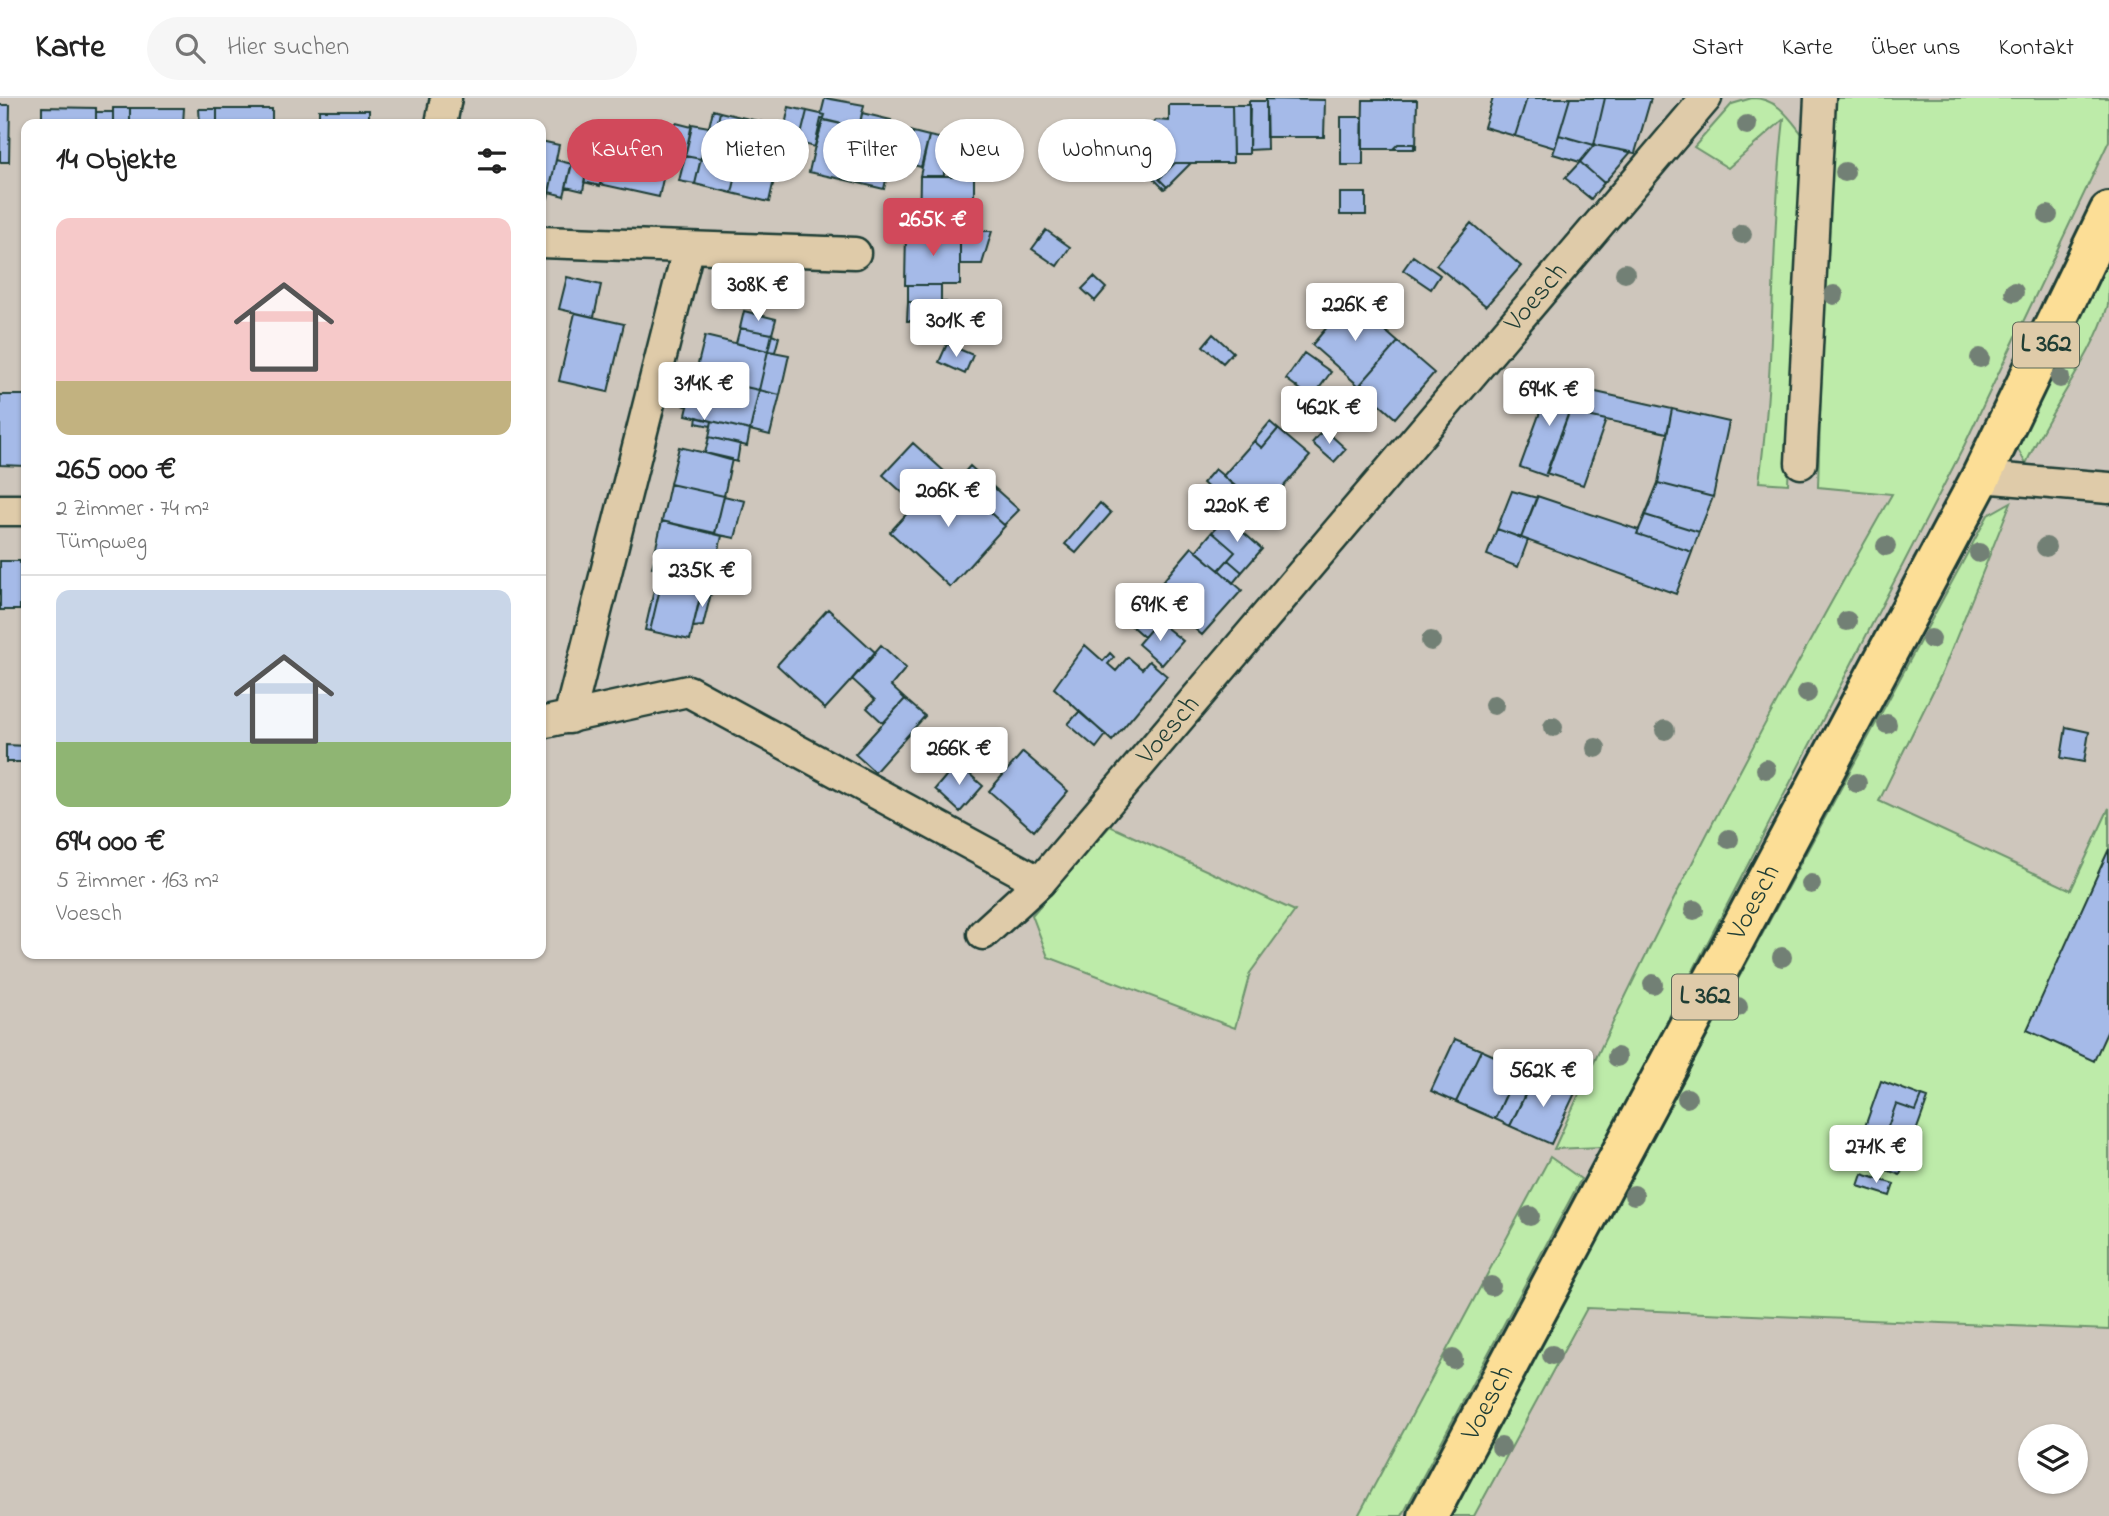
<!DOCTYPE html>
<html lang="de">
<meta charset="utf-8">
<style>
:root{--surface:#fff;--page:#f6f6f6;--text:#222;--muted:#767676;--line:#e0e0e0;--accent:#d1495b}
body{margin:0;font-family:"Indie Flower",sans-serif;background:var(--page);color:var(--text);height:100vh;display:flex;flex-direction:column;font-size:26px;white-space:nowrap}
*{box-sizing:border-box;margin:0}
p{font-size:23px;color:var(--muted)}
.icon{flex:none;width:38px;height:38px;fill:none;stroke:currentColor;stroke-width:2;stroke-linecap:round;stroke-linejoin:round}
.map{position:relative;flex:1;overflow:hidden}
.side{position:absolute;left:21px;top:21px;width:525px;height:840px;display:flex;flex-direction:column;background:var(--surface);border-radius:14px;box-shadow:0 2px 5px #0004}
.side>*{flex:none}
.guide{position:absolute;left:567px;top:21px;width:665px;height:63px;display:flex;gap:14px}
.tools{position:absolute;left:2018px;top:1326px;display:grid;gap:14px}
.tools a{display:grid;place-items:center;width:70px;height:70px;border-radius:50%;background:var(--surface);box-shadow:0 2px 5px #0004;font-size:35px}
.price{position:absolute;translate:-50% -60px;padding:0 16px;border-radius:7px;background:#fff;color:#222;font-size:23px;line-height:46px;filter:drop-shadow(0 2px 4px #0008)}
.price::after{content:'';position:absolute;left:50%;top:42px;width:21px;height:16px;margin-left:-10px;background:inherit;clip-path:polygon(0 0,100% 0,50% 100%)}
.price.selected{background:var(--accent);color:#fff}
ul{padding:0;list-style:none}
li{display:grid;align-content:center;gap:14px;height:371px;padding:0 35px}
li+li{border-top:2px solid var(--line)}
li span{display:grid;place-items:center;height:217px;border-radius:14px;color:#555}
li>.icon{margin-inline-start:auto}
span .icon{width:126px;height:126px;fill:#fffc;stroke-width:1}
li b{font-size:30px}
h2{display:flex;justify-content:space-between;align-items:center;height:84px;padding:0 35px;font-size:30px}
.pill{padding:0 24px;border-radius:32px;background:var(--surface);box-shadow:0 2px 5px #0004;font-size:24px;line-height:63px}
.pill.selected{background:var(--accent);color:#fff}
header{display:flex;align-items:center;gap:42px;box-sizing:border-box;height:98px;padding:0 35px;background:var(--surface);border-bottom:2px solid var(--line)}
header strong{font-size:33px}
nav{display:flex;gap:38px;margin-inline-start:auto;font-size:24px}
.search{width:490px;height:63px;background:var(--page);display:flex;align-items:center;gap:18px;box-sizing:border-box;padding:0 24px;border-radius:38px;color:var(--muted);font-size:26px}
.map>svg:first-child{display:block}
</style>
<header>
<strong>Karte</strong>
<div class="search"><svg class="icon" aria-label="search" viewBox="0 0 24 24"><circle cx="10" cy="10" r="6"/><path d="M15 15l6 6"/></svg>Hier suchen</div>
<nav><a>Start</a><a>Karte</a><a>Über uns</a><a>Kontakt</a></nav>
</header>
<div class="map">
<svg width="2109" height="1418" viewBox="0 0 2109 1418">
<rect width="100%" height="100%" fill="#cec6bc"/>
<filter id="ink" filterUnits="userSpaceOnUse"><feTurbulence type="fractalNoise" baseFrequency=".0143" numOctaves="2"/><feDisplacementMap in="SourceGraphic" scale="14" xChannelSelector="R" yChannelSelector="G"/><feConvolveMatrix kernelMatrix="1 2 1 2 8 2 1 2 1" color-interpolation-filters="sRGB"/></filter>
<g filter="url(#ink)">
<!-- green -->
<path fill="#bdeba9" stroke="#6e946e" stroke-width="2" d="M1752,0C1776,0 1788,18 1802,36L1788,386L1759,384C1776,264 1770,142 1784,21L1728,70L1694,49L1732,6Z
M1830,0H2109V43L1962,352L1602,1049L1554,1051C1655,827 1771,609 1892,396L1818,389Z
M2109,147C2109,165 2109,190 2108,207C2092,261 2048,313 2026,366L2014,344Z
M2011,404L1942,575L1879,703L2071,792L2109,710V1232L1587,1210L1474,1418H1449L1988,417Z
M1110,728L1295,813L1250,875L1235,930L1048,859L1032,817Z
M1550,1059L1581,1081L1402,1418H1358Z"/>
<!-- building -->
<path fill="#a5bae8" stroke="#1f3d34" stroke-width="2" d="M825,0L864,7L859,30L823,22L825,17L821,16Z
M1493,0H1527L1515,38L1484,29Z
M1527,0H1570L1555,50L1515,38Z
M1570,0H1605L1594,47L1559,37Z
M1605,0H1651L1635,55L1594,47Z
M1266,1L1325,2L1324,39H1266Z
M1363,2H1417L1416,52L1414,46H1398L1393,51H1362Z
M1249,3H1266L1267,51L1249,52Z
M0,7H10L9,64H0Z
M1169,7H1232L1233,65H1175L1159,81L1167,89L1164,91L1152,79H1138L1131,71L1130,61L1127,58L1150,36L1146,32L1156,22L1169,23Z
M1232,7H1250L1249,56H1233Z
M42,9L96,10V26H42Z
M789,9L807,13L799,45L782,41Z
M113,10H130V26H113Z
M130,10H184L183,26H130Z
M199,11H217V26H200Z
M217,11H272V26H217Z
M319,12H369V26H319Z
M713,12L720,14L716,32L709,29Z
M807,13L825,17L815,49L799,45Z
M96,14H113V26H96Z
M720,14L749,21L744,42L708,34L709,29L716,32Z
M862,15L891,22L888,36L859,30Z
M1341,19H1363V67H1341Z
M749,21L785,29L779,51L744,42Z
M821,21L859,30L846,82L809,74Z
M676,25L692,29L686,54L669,51Z
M692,26L709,29L701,61L685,58Z
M895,29L913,34L906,65L890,62Z
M859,30L896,38L884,91L846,82Z
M707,34L744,42L732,95L695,86Z
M913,34L929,38L921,69L906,65Z
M612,36L670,49L659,99L600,86Z
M1559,37L1594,47L1580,64L1553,56Z
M929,38L944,41V78H920Z
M744,42L781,51L769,104L732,95Z
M541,43L559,47L548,100L541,98Z
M1398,46H1414V51H1393Z
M1594,47L1631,54L1604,85L1580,64Z
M591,50L608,54L600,88L584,84Z
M574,56L589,59L583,93L566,89Z
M685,58L701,61L695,86L679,83Z
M556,62L572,66L564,98L549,94Z
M1580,64L1604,85L1591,101L1565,80Z
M1175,65H1191L1167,89L1159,81Z
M920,78H974V133H919Z
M1340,95H1366V117H1340Z
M1471,125L1521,168L1486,208L1436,167Z
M1046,132L1070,149L1057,168L1032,151Z
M906,133H960V187H905Z
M960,133H992L982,166H960Z
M1413,158L1440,177L1431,191L1403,172Z
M567,179L601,187L594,219L559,211Z
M1094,179L1106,190L1095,203L1082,191Z
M908,187H941V204H908Z
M1350,202L1398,244L1359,288L1312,247Z
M908,204H946V223H907Z
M744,213L776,221L772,236L740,230Z
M575,215L624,226L608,294L559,283Z
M740,230L772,236L768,253L736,245Z
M772,236L779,239L775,254L768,253Z
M1213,236L1233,254L1223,265L1203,248Z
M705,238L768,253L759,292L695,278Z
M1398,244L1434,275L1395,320L1359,288Z
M947,246L973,257L965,276L939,264Z
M768,253L789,257L780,297L759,292Z
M1304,255L1331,274L1312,300L1286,281Z
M695,278L759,292L750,332L686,317Z
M1551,284L1578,290L1546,378L1520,369Z
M687,290L692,292L688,309L683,307Z
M1578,290L1672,311L1667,335L1569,314Z
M759,292L780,297L770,337L750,332Z
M0,297H26V368L0,367Z
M1672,311L1729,324L1713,399L1658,385Z
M1569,314L1606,322L1583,387L1546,375Z
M697,319L712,323L711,328L696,325Z
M712,323L750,332L747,348L709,339Z
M1270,324L1278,331L1262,350L1254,343Z
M1278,331L1310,358L1262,413L1223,378L1254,343L1262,350Z
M1324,331L1346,351L1334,364L1312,345Z
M709,339L740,346L737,364L705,355Z
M913,345L945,374L915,406L883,377Z
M679,349L732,361L724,398L670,386Z
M970,368L1019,412L1004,427L956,384Z
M1215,371L1239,391L1226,406L1203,385Z
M945,374L1005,428L950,489L890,434Z
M1658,385L1713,399L1699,434L1645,417Z
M670,386L724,398L715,435L662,423Z
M1512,393L1537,400L1521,440L1497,431Z
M724,398L745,403L735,440L715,436Z
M1537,398L1639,432L1637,436L1692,454L1676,496L1521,440Z
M1100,405L1111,415L1076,455L1065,446Z
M1645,417L1699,434L1692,454L1637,436Z
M1226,419L1262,451L1242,474L1228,462L1235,454L1212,434Z
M662,423L722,438L715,468L707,470L704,481L667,461L654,458Z
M1497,431L1528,442L1518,469L1487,457Z
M1212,434L1235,454L1219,472L1196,453Z
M1192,449L1242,492L1202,537L1153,495Z
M655,459L667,461L650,533L645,532L659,470L652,469Z
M667,461L704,481L690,542L650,533Z
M1228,462L1242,474L1233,485L1219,472Z
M0,463H20V512H0Z
M20,463H26V512H20Z
M702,493L711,495L703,528L693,529Z
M1140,510L1158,523L1144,539L1127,524Z
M828,511L876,555L825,611L777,567Z
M1158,523L1183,543L1162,567L1138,546Z
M881,547L906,570L891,588L905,601L883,625L867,610L875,602L852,581Z
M1085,547L1103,563L1110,555L1114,559L1108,566L1116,573L1128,559L1142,571L1149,563L1167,578L1112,643L1054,590Z
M905,601L925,618L875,674L855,656Z
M1079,614L1106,637L1096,650L1068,626Z
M2066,629L2089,634L2084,664L2061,660Z
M6,647L26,648V664H6Z
M1023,654L1068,693L1034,733L989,693Z
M957,665L983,688L960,714L935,691Z
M2109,751V930L2094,963L2027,932Z
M1455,941L1481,952L1456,1004L1431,993Z
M1481,952L1519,969L1495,1021L1456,1004Z
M1519,969L1536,975L1528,990L1512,983Z
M1536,975L1576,993L1551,1046L1510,1028Z
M1512,983L1528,990L1510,1028L1495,1021Z
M1881,983L1922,998L1916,1013L1896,1006L1880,1052L1906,1061L1900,1077L1854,1060Z
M1922,998L1928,1000L1906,1061L1880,1052L1896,1006L1916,1013Z
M1862,1076L1894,1086L1890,1098L1858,1088Z"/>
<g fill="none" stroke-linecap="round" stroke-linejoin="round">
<!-- minor casing -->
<g stroke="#1f3d34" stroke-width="35">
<g id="minor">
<path d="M441,26L446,0"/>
<path d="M541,144L855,155"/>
<path d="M1801,365L1820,0"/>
<path d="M1981,379L2109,390"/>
<path d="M0,412H26"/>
<path d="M569,620L688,152"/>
<path d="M541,625L688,593L1040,784"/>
<path id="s1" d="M983,836L1040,784L1706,0"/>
</g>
</g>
<!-- primary casing -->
<g stroke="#1f3d34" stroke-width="44">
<g id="primary">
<path id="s2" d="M1428,1418L1981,379L2109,114"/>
</g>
</g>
<!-- minor -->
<use href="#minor" stroke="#dfcba9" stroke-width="30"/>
<!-- primary -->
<use href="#primary" stroke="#fcde96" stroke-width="38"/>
</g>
<!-- trees -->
<g fill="#728074">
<circle cx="1747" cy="27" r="10"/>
<circle cx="1845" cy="74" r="10"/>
<circle cx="2048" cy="117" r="10"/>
<circle cx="1742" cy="136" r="10"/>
<circle cx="1625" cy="175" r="10"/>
<circle cx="2014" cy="194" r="10"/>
<circle cx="1834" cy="197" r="10"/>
<circle cx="1980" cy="260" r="10"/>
<circle cx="2060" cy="280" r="10"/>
<circle cx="1886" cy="448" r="10"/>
<circle cx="2046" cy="449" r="10"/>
<circle cx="1979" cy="455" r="10"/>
<circle cx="1847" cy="523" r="10"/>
<circle cx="1931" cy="541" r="10"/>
<circle cx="1431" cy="543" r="10"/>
<circle cx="1807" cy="595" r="10"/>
<circle cx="1494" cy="607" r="10"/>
<circle cx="1887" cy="626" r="10"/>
<circle cx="1553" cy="629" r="10"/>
<circle cx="1665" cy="632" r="10"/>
<circle cx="1596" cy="650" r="10"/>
<circle cx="1766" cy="671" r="10"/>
<circle cx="1857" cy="685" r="10"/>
<circle cx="1729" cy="741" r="10"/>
<circle cx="1811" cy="786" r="10"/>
<circle cx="1694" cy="812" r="10"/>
<circle cx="1782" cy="859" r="10"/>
<circle cx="1653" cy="886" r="10"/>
<circle cx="1738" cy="909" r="10"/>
<circle cx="1617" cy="959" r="10"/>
<circle cx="1687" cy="1000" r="10"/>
<circle cx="1634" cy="1097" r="10"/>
<circle cx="1530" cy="1118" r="10"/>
<circle cx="1491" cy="1188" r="10"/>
<circle cx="1552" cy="1257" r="10"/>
<circle cx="1453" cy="1261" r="10"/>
<circle cx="1501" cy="1349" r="10"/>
</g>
</g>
<g text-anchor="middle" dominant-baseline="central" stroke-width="5" stroke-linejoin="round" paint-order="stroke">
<!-- shield labels -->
<g fill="#dfcba9" stroke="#596857" stroke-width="2">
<rect x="2013" y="224.5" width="66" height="45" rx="5"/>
<rect x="1672" y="876.5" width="66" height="45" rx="5"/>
</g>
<g font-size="26" font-weight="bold" fill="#1f3d34">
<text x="2046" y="247">L 362</text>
<text x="1705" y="899">L 362</text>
</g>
<!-- street labels -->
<g font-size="28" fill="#1f3d34" stroke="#dfcba9">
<text stroke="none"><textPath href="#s1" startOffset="844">Voesch</textPath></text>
<text stroke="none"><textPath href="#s1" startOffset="276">Voesch</textPath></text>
<text stroke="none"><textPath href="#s2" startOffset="695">Voesch</textPath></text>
<text stroke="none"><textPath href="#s2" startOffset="128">Voesch</textPath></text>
</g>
</g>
</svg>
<div class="tools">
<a><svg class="icon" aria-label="layers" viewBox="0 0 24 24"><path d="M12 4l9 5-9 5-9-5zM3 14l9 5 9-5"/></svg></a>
</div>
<b class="price selected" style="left:933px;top:160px">265K €</b>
<b class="price" style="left:758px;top:225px">308K €</b>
<b class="price" style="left:1355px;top:245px">226K €</b>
<b class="price" style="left:956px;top:261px">301K €</b>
<b class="price" style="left:704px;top:324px">314K €</b>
<b class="price" style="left:1549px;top:330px">694K €</b>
<b class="price" style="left:1329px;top:348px">462K €</b>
<b class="price" style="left:948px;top:431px">206K €</b>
<b class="price" style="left:1237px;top:446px">220K €</b>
<b class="price" style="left:702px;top:511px">235K €</b>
<b class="price" style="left:1160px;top:545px">691K €</b>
<b class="price" style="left:959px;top:689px">266K €</b>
<b class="price" style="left:1543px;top:1011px">562K €</b>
<b class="price" style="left:1876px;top:1087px">271K €</b>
<div class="guide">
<a class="pill selected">Kaufen</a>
<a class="pill">Mieten</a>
<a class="pill">Filter</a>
<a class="pill">Neu</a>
<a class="pill">Wohnung</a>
</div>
<section class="side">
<h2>14 Objekte<svg class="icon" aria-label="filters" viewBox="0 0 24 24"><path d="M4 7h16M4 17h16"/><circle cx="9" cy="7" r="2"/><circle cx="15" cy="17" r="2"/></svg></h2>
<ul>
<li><span style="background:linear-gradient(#f6c9c9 75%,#c2b280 0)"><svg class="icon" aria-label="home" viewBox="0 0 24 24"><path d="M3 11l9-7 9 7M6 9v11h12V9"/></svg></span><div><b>265 000 €</b><p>2 Zimmer · 74 m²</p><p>Tümpweg</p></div></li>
<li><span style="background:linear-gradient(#c9d6e8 70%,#8fb573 0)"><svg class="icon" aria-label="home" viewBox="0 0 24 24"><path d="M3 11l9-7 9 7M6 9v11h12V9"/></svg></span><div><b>694 000 €</b><p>5 Zimmer · 163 m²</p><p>Voesch</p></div></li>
</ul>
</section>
</div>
